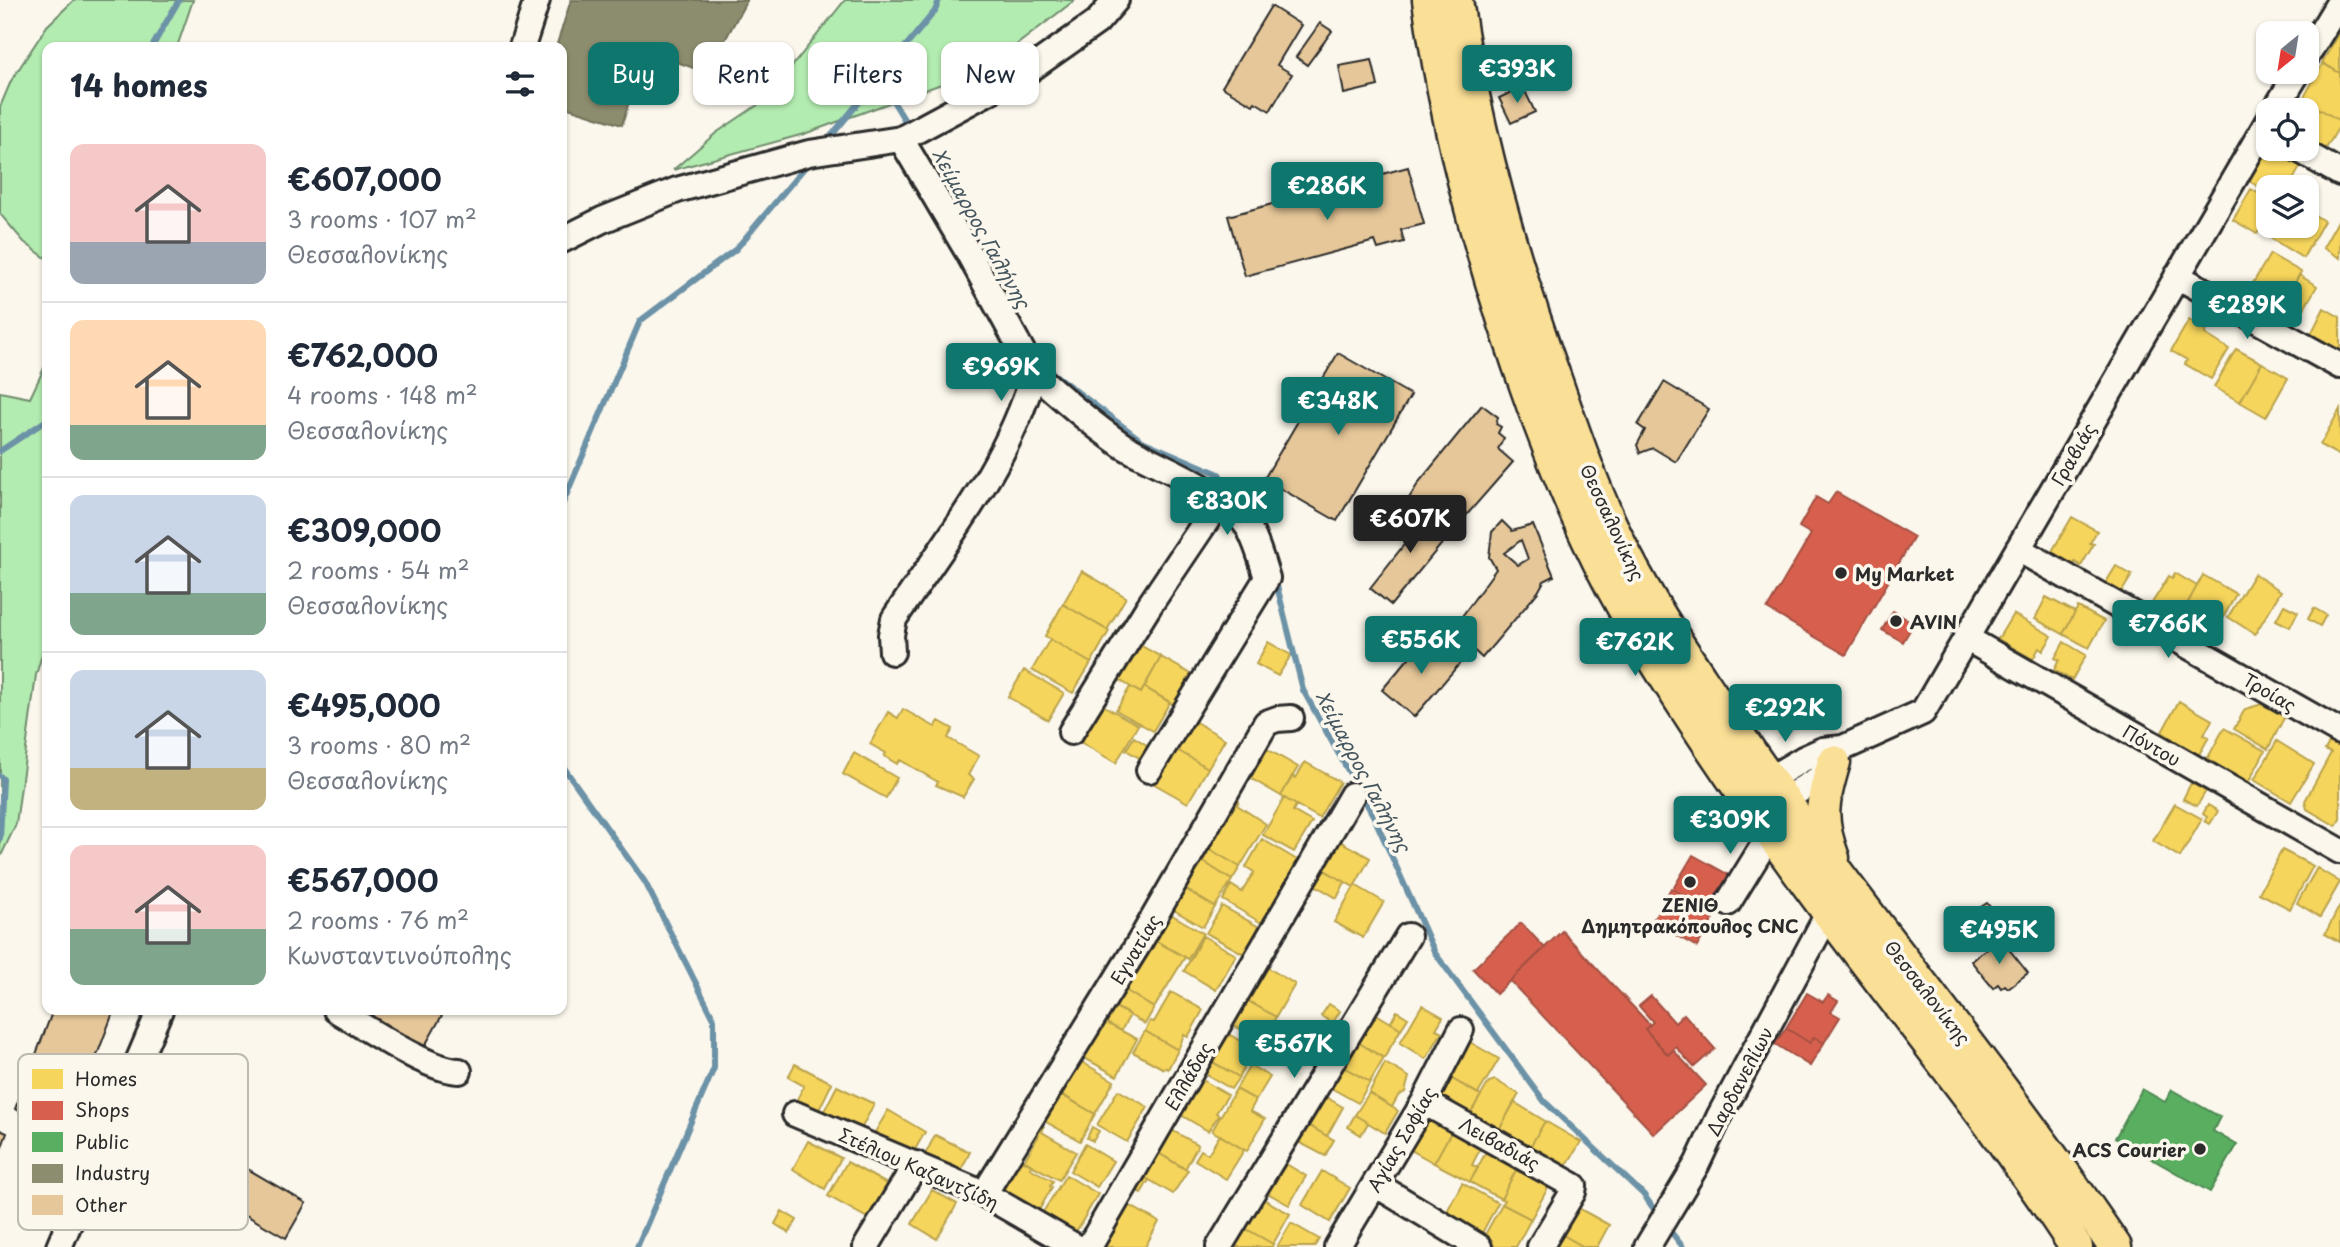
<!DOCTYPE html>
<meta charset="utf-8">
<style>
:root{--surface:#fff;--page:#f2f2f3;--text:#1f2937;--muted:#747a83;--line:#e0e1e3;--accent:#0f766e}
body{margin:0;font-family:"Playpen Sans",sans-serif;background:var(--page);color:var(--text);height:100vh;display:flex;flex-direction:column;font-size:26px;white-space:nowrap}
*{box-sizing:border-box;margin:0}
p{font-size:23px;color:var(--muted)}
.icon{flex:none;width:38px;height:38px;fill:none;stroke:currentColor;stroke-width:2;stroke-linecap:round;stroke-linejoin:round}
.map{position:relative;flex:1;overflow:hidden}
.details{position:absolute;left:42px;top:42px;width:525px;height:973px;display:flex;flex-direction:column;background:var(--surface);border-radius:14px;box-shadow:0 2px 5px #0004}
.details>*{flex:none}
.top-card{position:absolute;left:588px;top:42px;width:665px;height:63px;display:flex;gap:14px}
.needle{width:46px;rotate:210deg}
.fabs{position:absolute;left:2256px;top:21px;display:grid;gap:14px}
.fabs a{display:grid;place-items:center;width:63px;height:63px;border-radius:14px;background:var(--surface);box-shadow:0 2px 5px #0004;font-size:35px}
.price{position:absolute;translate:-50% -60px;padding:0 16px;border-radius:7px;background:var(--accent);color:#fff;font-size:23px;line-height:46px;filter:drop-shadow(0 2px 4px #0008)}
.price::after{content:'';position:absolute;left:50%;top:42px;width:21px;height:16px;margin-left:-10px;background:inherit;clip-path:polygon(0 0,100% 0,50% 100%)}
.price.current{background:#222;color:#fff}
ul{padding:0;list-style:none}
li{display:flex;align-items:center;gap:21px;height:175px;padding:0 28px}
li+li{border-top:2px solid var(--line)}
li span{display:grid;place-items:center;flex:none;width:196px;height:140px;border-radius:14px;color:#555}
li>.icon{margin-inline-start:auto}
span .icon{width:84px;height:84px;fill:#fffc;stroke-width:1}
li b{font-size:30px}
h2{display:flex;justify-content:space-between;align-items:center;height:84px;padding:0 28px;font-size:30px}
.chip{padding:0 24px;border-radius:14px;background:var(--surface);box-shadow:0 2px 5px #0004;font-size:24px;line-height:63px}
.chip.current{background:var(--accent);color:#fff}
.map>svg:first-child{display:block}
</style>
<div class="map">
<svg width="2340" height="1247" viewBox="0 0 2340 1247">
<rect width="100%" height="100%" fill="#fbf7ec"/>
<filter id="ink" filterUnits="userSpaceOnUse"><feTurbulence type="fractalNoise" baseFrequency=".0143" numOctaves="2"/><feDisplacementMap in="SourceGraphic" scale="14" xChannelSelector="R" yChannelSelector="G"/><feConvolveMatrix kernelMatrix="1 2 1 2 8 2 1 2 1" color-interpolation-filters="sRGB"/></filter>
<g filter="url(#ink)">
<!-- green -->
<path fill="#b3ecb0" stroke="#6f8c6e" stroke-width="2" d="M74,0H193L177,47H47V259L24,242L0,214V107L11,81L47,26Z
M845,0H1075L988,67L804,134L673,170L716,133L765,100Z
M47,362V638L36,675L16,824L0,858V392L30,398Z"/>
<!-- homes -->
<path fill="#f6d55c" stroke="#b9a24d" stroke-width="2" d="M2339,32H2340V73L2322,63Z
M2323,63L2340,73V121L2303,99Z
M2303,99L2340,121V125L2324,152L2306,142V110H2296Z
M2268,143V149H2280L2303,162L2289,187H2268V192L2247,180Z
M2251,189L2268,199V216L2257,234L2233,220Z
M2306,206L2315,211L2313,214L2324,221L2303,258L2270,238L2277,226H2306Z
M2339,219L2340,220V258L2323,248Z
M2270,254L2301,272L2278,313L2246,295Z
M2299,275L2317,286L2296,323L2278,313Z
M2324,308L2340,317V352L2310,336Z
M2189,320L2207,331L2205,334L2229,349L2211,379L2185,364L2187,360L2171,351Z
M2236,349L2262,363L2240,402L2214,387Z
M2262,363L2288,378L2266,417L2240,402Z
M2340,409V456L2320,445Z
M2072,517L2097,531L2090,543L2094,544L2081,566L2075,562L2073,566L2051,553Z
M2116,566L2132,575L2121,593L2105,584Z
M1082,571L1126,597L1107,630L1063,604Z
M2175,573L2197,586L2180,617L2173,619L2153,609L2155,605L2152,603L2169,576L2172,578Z
M2254,574L2281,591L2255,634L2228,617Z
M2203,575L2236,594L2213,636L2194,625L2191,630L2177,622Z
M2046,597L2075,612L2063,634L2035,619Z
M1063,604L1109,631L1091,663L1045,636Z
M2284,605L2298,612L2290,627L2276,620Z
M2078,607L2104,621L2089,648L2063,634Z
M2314,608L2326,615L2320,626L2308,619Z
M2013,614L2052,636L2043,651L2039,648L2033,659L1998,639Z
M1050,639L1091,663L1073,693L1032,670Z
M1131,640L1161,657L1141,693L1111,675Z
M1268,642L1291,655L1278,676L1256,664Z
M2064,642L2086,655L2072,680L2054,670L2059,660L2055,658Z
M1161,657L1191,674L1174,705L1144,687Z
M1024,670L1064,693L1048,720L1008,697Z
M1130,687L1141,693L1144,687L1170,702L1153,731L1116,710Z
M2179,701L2212,720L2204,735L2209,737L2197,758L2170,744L2173,739L2162,732Z
M1097,702L1138,725L1116,763L1075,739Z
M2262,704L2285,716L2268,749L2234,729L2245,709Z
M903,709L935,727L939,721L953,729L948,738L979,756L968,775L974,779L963,797L936,785L938,782L900,760L897,764L884,756L886,753L870,744L888,712L898,718Z
M1187,717L1225,739L1208,768L1170,746Z
M2224,728L2265,751L2247,785L2205,763Z
M1134,737L1150,747L1143,760L1126,750Z
M2332,737L2340,742V819L2336,826L2307,809L2305,801L2331,753L2325,750Z
M2277,741L2314,764L2291,802L2254,780Z
M1260,745L1298,767L1281,796L1243,774Z
M1170,746L1208,768L1188,803L1149,781Z
M854,753L897,778L886,798L843,774Z
M1305,762L1340,782L1319,818L1281,796L1292,776L1296,778Z
M2191,783L2206,791L2197,806L2183,799Z
M1229,794L1239,801L1237,805L1266,824L1240,867L1203,845Z
M1284,798L1296,805L1293,811L1312,822L1294,852L1263,835Z
M2175,804L2202,819L2180,857L2153,841Z
M2208,805L2218,811L2210,824L2205,821L2207,817L2203,814Z
M1334,838L1370,858L1354,887L1318,866Z
M1262,839L1302,863L1265,925L1223,900L1231,885L1242,892L1254,872L1246,867Z
M1203,845L1240,867L1232,880L1196,857Z
M2282,850L2313,866L2290,909L2259,893Z
M1199,859L1232,880L1215,907L1177,884Z
M2317,868L2340,882L2320,917L2297,903Z
M1322,869L1345,882L1337,898L1313,884Z
M1177,884L1215,907L1203,927L1165,905Z
M1355,885L1384,902L1363,938L1334,922Z
M2340,905V942L2325,934Z
M1222,906L1259,927L1244,954L1206,933Z
M1162,909L1203,933L1188,959L1147,936Z
M1147,936L1185,957L1154,1008L1117,985Z
M1203,936L1236,955L1216,990L1184,971Z
M1265,966L1295,984L1276,1017L1245,999Z
M1117,985L1154,1008L1145,1024L1106,1002Z
M1171,992L1203,1010L1188,1037L1184,1035L1178,1050L1145,1031L1150,1021L1154,1022Z
M1239,996L1276,1017L1262,1041L1225,1021Z
M1106,1002L1130,1015L1121,1031L1097,1018Z
M1329,1004L1340,1011L1333,1023L1321,1016Z
M1422,1005L1443,1017L1436,1029L1442,1032L1426,1059L1400,1043Z
M1397,1011L1408,1018L1401,1029L1391,1022Z
M1373,1012L1401,1029L1384,1058L1356,1041Z
M1097,1018L1137,1039L1117,1076L1077,1054Z
M1145,1031L1178,1050L1168,1069L1165,1067L1164,1069L1133,1052Z
M1223,1031L1255,1049L1239,1077L1207,1059Z
M1349,1037L1384,1058L1370,1082L1334,1062Z
M1463,1038L1499,1059L1478,1094L1447,1076Z
M1201,1055L1239,1077L1231,1089L1194,1067Z
M1077,1059L1114,1081L1095,1114L1058,1092Z
M1385,1063L1409,1077L1405,1092L1398,1096L1392,1107L1369,1093Z
M795,1064L832,1083L816,1116L794,1105L804,1086L788,1077Z
M1338,1064L1370,1082L1358,1103L1326,1085Z
M1250,1065L1270,1077L1256,1100L1236,1089Z
M1447,1076L1481,1095L1465,1122L1431,1102Z
M1199,1078L1228,1095L1216,1113L1219,1115L1208,1131L1174,1111Z
M1495,1080L1519,1094L1496,1135L1467,1119L1489,1082Z
M837,1086L874,1104L859,1133L822,1115Z
M1236,1089L1256,1100L1250,1111L1265,1119L1247,1151L1212,1131Z
M1118,1090L1148,1107L1127,1142L1097,1125Z
M1056,1092L1095,1114L1080,1141L1041,1119Z
M1319,1093L1343,1107L1327,1136L1303,1122Z
M1369,1093L1398,1111L1385,1133L1355,1115Z
M1514,1102L1545,1121L1526,1154L1495,1138Z
M1425,1109L1455,1125L1434,1163L1404,1146Z
M888,1110L925,1132L909,1160L871,1139Z
M1355,1115L1368,1123L1361,1135L1348,1127Z
M1299,1120L1334,1140L1325,1156L1289,1137Z
M1545,1121L1581,1142L1561,1174L1526,1154Z
M1037,1123L1044,1127L1042,1132L1076,1152L1059,1180L1024,1161L1039,1135L1033,1131Z
M1455,1125L1484,1141L1472,1165L1478,1168L1470,1182L1434,1163Z
M1092,1127L1099,1131L1093,1141L1087,1138Z
M1168,1128L1198,1145L1185,1169L1155,1151Z
M935,1135L970,1152L957,1178L922,1161Z
M1220,1135L1244,1150L1226,1179L1195,1160L1201,1150L1208,1154Z
M808,1141L841,1158L825,1189L793,1169Z
M1085,1144L1113,1161L1097,1187L1070,1171Z
M1489,1146L1497,1150L1493,1156L1510,1165L1515,1156L1525,1161L1519,1172L1516,1170L1501,1199L1470,1182Z
M1155,1151L1188,1170L1173,1194L1141,1175Z
M1019,1157L1032,1165L1030,1168L1053,1181L1050,1186L1052,1187L1038,1212L998,1194Z
M1525,1161L1554,1177L1531,1219L1502,1204L1504,1200L1501,1199L1516,1170L1519,1172Z
M847,1162L887,1184L879,1199L884,1202L871,1220L828,1196Z
M1283,1162L1306,1176L1289,1205L1266,1192Z
M1322,1171L1350,1188L1330,1222L1302,1205Z
M1135,1172L1149,1180L1141,1193L1128,1185Z
M1066,1175L1098,1194L1073,1237L1040,1217Z
M1462,1183L1498,1203L1481,1235L1445,1215Z
M932,1190L957,1204L937,1239L912,1224Z
M1260,1197L1290,1214L1273,1244L1243,1227Z
M1127,1204L1159,1222L1145,1247H1104L1115,1228L1107,1224Z
M1502,1204L1531,1219L1516,1247H1496L1482,1240Z
M1571,1204L1609,1225L1597,1247H1584L1556,1231Z
M782,1211L797,1220L789,1233L775,1224Z
M1291,1223L1319,1239L1314,1247H1277Z
M1243,1227L1273,1244L1272,1247H1232Z
M1556,1231L1584,1247H1546Z"/>
<!-- shops -->
<path fill="#d6604d" stroke="#a35043" stroke-width="2" d="M1836,492L1914,537L1846,655L1767,609L1811,534L1799,527L1816,497L1828,504Z
M1893,611L1914,623L1903,642L1882,630Z
M1693,855L1736,879L1716,914L1673,889Z
M1671,888L1716,914L1697,947L1652,922Z
M1521,923L1545,948L1496,994L1473,969Z
M1562,931L1650,1025L1645,1029L1668,1055L1673,1050L1706,1085L1654,1134L1510,981Z
M1807,993L1823,1002L1828,995L1838,1001L1831,1012L1840,1017L1824,1043L1814,1037L1810,1043L1786,1028Z
M1651,996L1675,1023L1684,1014L1715,1049L1694,1067L1676,1047L1668,1055L1645,1029L1653,1022L1639,1006Z
M1786,1028L1810,1043L1814,1037L1824,1043L1810,1066L1775,1044Z"/>
<!-- public -->
<path fill="#5aae61" stroke="#4c8751" stroke-width="2" d="M2142,1089L2165,1102L2172,1090L2220,1117L2213,1131L2237,1145L2210,1192L2115,1138Z"/>
<!-- industry -->
<path fill="#8c8c6e" stroke="#6f6f5a" stroke-width="2" d="M571,0H747L707,73L669,59L655,102L631,95L622,125L562,106V47H556Z"/>
<g fill="none" stroke-linecap="round" stroke-linejoin="round">
<!-- stream -->
<path stroke="#6c92a7" stroke-width="6" d="M152,47L179,0
M879,78L910,129
M826,142L935,11L939,0
M1047,369L1142,441L1219,474L1231,495
M0,451L47,420
M562,505L640,321L736,249L810,161
M1275,578L1303,690L1374,817L1435,953L1544,1101L1644,1195L1658,1215
M562,765L645,882L714,1019V1068L637,1247
M0,776L3,779L0,838
M1667,1227L1683,1247"/>
</g>
<!-- building -->
<path fill="#e6c799" stroke="#2b2b2b" stroke-width="2" fill-rule="evenodd" d="M1271,6L1301,25L1277,65L1292,74L1270,111L1255,102L1253,105L1222,87Z
M1320,23L1332,31L1307,65L1296,57Z
M1372,60L1378,86L1344,94L1339,66Z
M1523,87L1535,112L1511,123L1499,98Z
M1408,167L1424,224L1401,230L1404,242L1378,249L1375,241L1245,276L1228,216Z
M1338,353L1411,395L1337,521L1264,479Z
M1664,382L1709,409L1676,462L1653,448L1640,453L1637,445L1645,430L1638,425Z
M1482,405L1498,417L1496,424L1501,427L1498,433L1504,438L1498,449L1513,462L1450,534L1408,500L1419,482Z
M1415,506L1450,534L1391,605L1370,588L1410,537L1399,527Z
M1502,521L1512,531L1533,525L1554,576L1544,581L1538,592L1482,658L1452,630L1496,569L1489,557L1492,532ZM1521,540L1528,559L1518,565L1504,553Z
M1428,635L1461,662L1414,717L1382,690Z
M1987,903L1995,914L1986,920L1978,909Z
M2000,938L2028,973L2008,988L2005,985L2001,988L1998,984L1993,988L1971,961Z
M53,1010H114L69,1130L15,1109Z
M375,1010H445L422,1051L369,1021Z
M0,1130L7,1133L0,1152Z
M198,1140L306,1203L286,1238L178,1176Z"/>
<g fill="none" stroke-linecap="round" stroke-linejoin="round">
<!-- minor casing -->
<g stroke="#2b2b2b" stroke-width="30">
<path id="minor" d="M522,47L537,0
M2306,57L2340,1
M2275,110L2298,72
M2298,149L2340,173
M562,240L602,220L677,190L809,153L901,139L1029,70L1097,22L1116,0
M2177,276L2340,366
M1034,373C1062,398 1091,424 1122,445C1161,469 1223,488 1248,527C1257,542 1262,562 1267,578L1149,770
M2018,549L2340,732
M1966,638L2340,851
M892,652L891,635L894,619C946,541 1008,464 1034,373L968,252L901,139
M1071,732L1149,606L1221,499
M1753,789L1803,759L1823,750L1843,748L1923,712L2268,121
M1769,809L1818,779L1835,761
M1728,903L1771,833
M336,1010C365,1027 427,1070 459,1071
M1424,1102L1574,1186L1573,1192L1540,1247
M795,1114L984,1194L1076,1247
M1375,1184L1479,1247
M984,1194L1139,943L1266,723L1277,719L1291,718
M59,1247L160,1010
M866,1247L916,1164
M1089,1247L1352,795
M1219,1247L1408,936
M1337,1247L1424,1102L1461,1030
M1647,1247L1697,1164L1719,1117L1829,912"/>
</g>
<!-- major casing -->
<g stroke="#2b2b2b" stroke-width="37">
<path id="major" d="M1429,0C1448,140 1486,276 1534,408C1560,478 1588,546 1625,610C1686,715 1757,816 1829,913C1912,1024 2001,1131 2076,1247
M1456,0C1475,132 1511,257 1556,382C1576,440 1597,500 1625,555C1652,608 1687,658 1720,708C1843,894 1990,1062 2115,1247
M1833,858C1818,818 1822,802 1834,762"/>
</g>
<!-- minor -->
<use href="#minor" stroke="#fbf7ec" stroke-width="24"/>
<!-- major -->
<use href="#major" stroke="#fadf96" stroke-width="32"/>
</g>
</g>
<!-- markers -->
<g fill="#2b2b2b" stroke="#fbf7ec" stroke-width="2.5">
<circle cx="1841" cy="573" r="7"/>
<circle cx="1896" cy="621" r="7"/>
<circle cx="1690" cy="882" r="7"/>
<circle cx="2200" cy="1149" r="7"/>
</g>
<g text-anchor="middle" dominant-baseline="central" stroke-width="7" stroke-linejoin="round" paint-order="stroke">
<!-- street labels -->
<g font-size="18" fill="#2b2b2b" stroke="#fbf7ec">
<text transform="translate(2073 454) rotate(-60)">Γραβιάς</text>
<text transform="translate(1613 522) rotate(65)">Θεσσαλονίκης</text>
<text transform="translate(2270 692) rotate(30)">Τροίας</text>
<text transform="translate(2152 745) rotate(30)">Πόντου</text>
<text transform="translate(1135 949) rotate(-59)">Εγνατίας</text>
<text transform="translate(1928 992) rotate(52)">Θεσσαλονίκης</text>
<text transform="translate(1188 1076) rotate(-60)">Ελλάδας</text>
<text transform="translate(1739 1081) rotate(-62)">Δαρδανελίων</text>
<text transform="translate(1401 1139) rotate(-60)">Αγίας Σοφίας</text>
<text transform="translate(1500 1143) rotate(29)">Λειβαδιάς</text>
<text transform="translate(919 1168) rotate(24)">Στέλιου Καζαντζίδη</text>
</g>
<!-- poi labels -->
<g font-size="18" font-weight="bold" fill="#2b2b2b" stroke="#fbf7ec" text-anchor="start">
<text x="1855" y="573">My Market</text>
<text x="1910" y="621">AVIN</text>
<text x="1690" y="904" text-anchor="middle">ΖΕΝΙΘ<tspan x="1690" dy="21">Δημητρακόπουλος CNC</tspan></text>
<text x="2186" y="1149" text-anchor="end">ACS Courier</text>
</g>
<!-- water labels -->
<g font-size="19" font-style="italic" fill="#46565f" stroke="#fbf7ec">
<text transform="translate(982 228) rotate(61)">Χείμαρρος Γαλήνης</text>
<text transform="translate(1364 771) rotate(62)">Χείμαρρος Γαλήνης</text>
</g>
</g>
<!-- legend -->
<rect x="18" y="1054" width="230" height="176" rx="10" fill="#fbf7ec" stroke="#bdbab2" stroke-width="2"/>
<rect x="32" y="1069" width="31" height="20" fill="#f6d55c"/>
<rect x="32" y="1101" width="31" height="19" fill="#d6604d"/>
<rect x="32" y="1132" width="31" height="20" fill="#5aae61"/>
<rect x="32" y="1164" width="31" height="19" fill="#8c8c6e"/>
<rect x="32" y="1195" width="31" height="20" fill="#e6c799"/>
<g font-size="19" fill="#2b2b2b">
<text x="75" y="1086">Homes</text>
<text x="75" y="1117">Shops</text>
<text x="75" y="1149">Public</text>
<text x="75" y="1180">Industry</text>
<text x="75" y="1212">Other</text>
</g>
</svg>
<div class="fabs">
<a><svg class="needle" viewBox="-14 -14 28 28"><path d="M0-13l5 13h-10z" fill="#e53935"/><path d="M0 13l5-13h-10z" fill="#747a83"/></svg></a>
<a><svg class="icon" aria-label="locate" viewBox="0 0 24 24"><circle cx="12" cy="12" r="6"/><path d="M12 2v4M12 18v4M2 12h4M18 12h4"/></svg></a>
<a><svg class="icon" aria-label="layers" viewBox="0 0 24 24"><path d="M12 4l9 5-9 5-9-5zM3 14l9 5 9-5"/></svg></a>
</div>
<b class="price" style="left:1517px;top:105px">€393K</b>
<b class="price" style="left:1327px;top:222px">€286K</b>
<b class="price" style="left:2247px;top:341px">€289K</b>
<b class="price" style="left:1001px;top:403px">€969K</b>
<b class="price" style="left:1338px;top:437px">€348K</b>
<b class="price" style="left:1227px;top:537px">€830K</b>
<b class="price current" style="left:1410px;top:555px">€607K</b>
<b class="price" style="left:2168px;top:660px">€766K</b>
<b class="price" style="left:1421px;top:676px">€556K</b>
<b class="price" style="left:1635px;top:678px">€762K</b>
<b class="price" style="left:1785px;top:744px">€292K</b>
<b class="price" style="left:1730px;top:856px">€309K</b>
<b class="price" style="left:1999px;top:966px">€495K</b>
<b class="price" style="left:1294px;top:1080px">€567K</b>
<div class="top-card">
<a class="chip current">Buy</a>
<a class="chip">Rent</a>
<a class="chip">Filters</a>
<a class="chip">New</a>
</div>
<section class="details">
<h2>14 homes<svg class="icon" aria-label="filters" viewBox="0 0 24 24"><path d="M4 7h16M4 17h16"/><circle cx="9" cy="7" r="2"/><circle cx="15" cy="17" r="2"/></svg></h2>
<ul>
<li><span style="background:linear-gradient(#f6c9c9 70%,#9aa5b1 0)"><svg class="icon" aria-label="home" viewBox="0 0 24 24"><path d="M3 11l9-7 9 7M6 9v11h12V9"/></svg></span><div><b>€607,000</b><p>3 rooms · 107 m²</p><p>Θεσσαλονίκης</p></div></li>
<li><span style="background:linear-gradient(#ffd9b3 75%,#7fa58c 0)"><svg class="icon" aria-label="home" viewBox="0 0 24 24"><path d="M3 11l9-7 9 7M6 9v11h12V9"/></svg></span><div><b>€762,000</b><p>4 rooms · 148 m²</p><p>Θεσσαλονίκης</p></div></li>
<li><span style="background:linear-gradient(#c9d6e8 70%,#7fa58c 0)"><svg class="icon" aria-label="home" viewBox="0 0 24 24"><path d="M3 11l9-7 9 7M6 9v11h12V9"/></svg></span><div><b>€309,000</b><p>2 rooms · 54 m²</p><p>Θεσσαλονίκης</p></div></li>
<li><span style="background:linear-gradient(#c9d6e8 70%,#c2b280 0)"><svg class="icon" aria-label="home" viewBox="0 0 24 24"><path d="M3 11l9-7 9 7M6 9v11h12V9"/></svg></span><div><b>€495,000</b><p>3 rooms · 80 m²</p><p>Θεσσαλονίκης</p></div></li>
<li><span style="background:linear-gradient(#f6c9c9 60%,#7fa58c 0)"><svg class="icon" aria-label="home" viewBox="0 0 24 24"><path d="M3 11l9-7 9 7M6 9v11h12V9"/></svg></span><div><b>€567,000</b><p>2 rooms · 76 m²</p><p>Κωνσταντινούπολης</p></div></li>
</ul>
</section>
</div>
